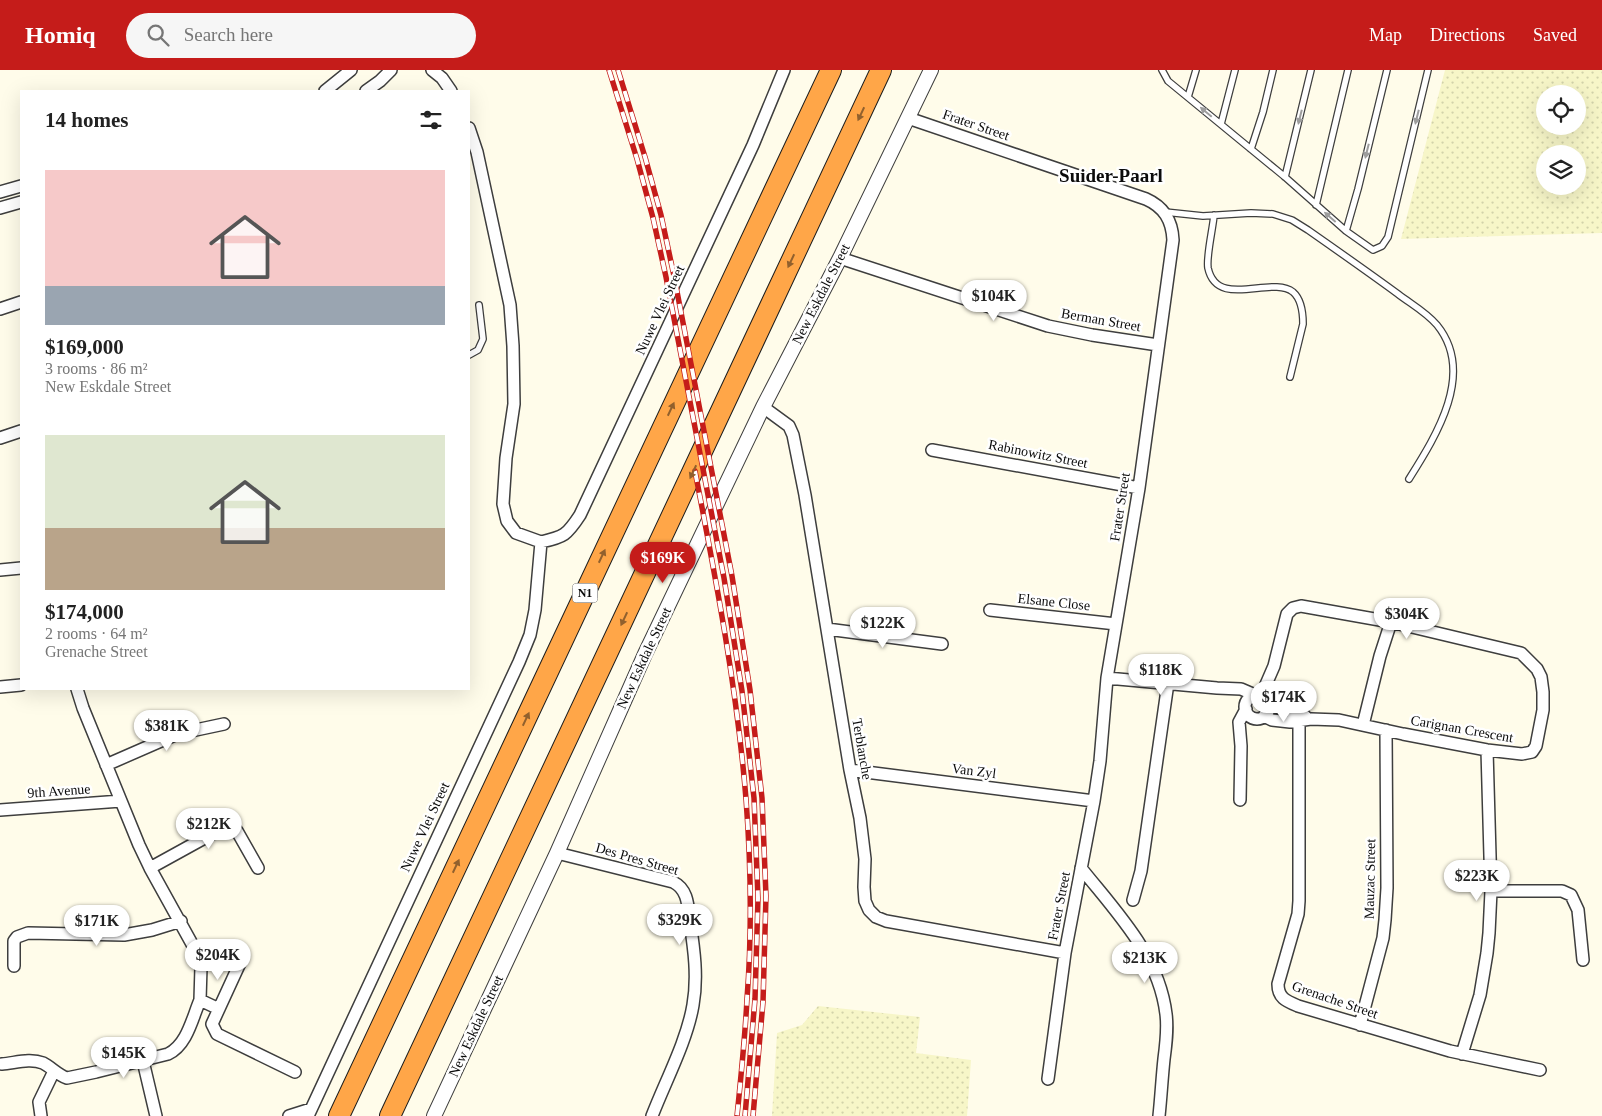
<!DOCTYPE html>
<meta charset="utf-8">
<style>
:root{--surface:#fff;--page:#f6f6f6;--text:#222;--muted:#767676;--accent:#c51c1a}
body{margin:0;font-family:Georgia,serif;background:var(--page);color:var(--text);height:100vh;display:flex;flex-direction:column;font-size:19px;white-space:nowrap}
*{box-sizing:border-box;margin:0}
p{font-size:16px;color:var(--muted)}
.icon{flex:none;width:28px;height:28px;fill:none;stroke:currentColor;stroke-width:2;stroke-linecap:round;stroke-linejoin:round}
.map{position:relative;flex:1;overflow:hidden}
.panel{position:absolute;left:20px;top:20px;width:450px;height:600px;display:flex;flex-direction:column;background:var(--surface);border-radius:0px;box-shadow:0 5px 20px #0002}
.panel>*{flex:none}
.buttons{position:absolute;left:1536px;top:15px;display:grid;gap:10px}
.buttons a{display:grid;place-items:center;width:50px;height:50px;border-radius:50%;background:var(--surface);box-shadow:0 5px 20px #0002;font-size:25px}
.price{position:absolute;translate:-50% -42px;padding:0 11px;border-radius:18px;background:#fff;color:#222;font-size:16px;line-height:32px;filter:drop-shadow(0 1px 2px #0008)}
.price::after{content:'';position:absolute;left:50%;top:30px;width:15px;height:11px;margin-left:-8px;background:inherit;clip-path:polygon(0 0,100% 0,50% 100%)}
.price.active{background:var(--accent);color:#fff}
ul{padding:0;list-style:none}
li{display:grid;align-content:center;gap:10px;height:265px;padding:0 25px}
li span{display:grid;place-items:center;height:155px;border-radius:0px;color:#555}
li>.icon{margin-inline-start:auto}
span .icon{width:90px;height:90px;fill:#fffc;stroke-width:1}
li b{font-size:21px}
h2{display:flex;justify-content:space-between;align-items:center;height:60px;padding:0 25px;font-size:21px}
header{display:flex;align-items:center;gap:30px;box-sizing:border-box;height:70px;padding:0 25px;background:var(--accent);color:#fff}
header strong{font-size:24px}
nav{display:flex;gap:28px;margin-inline-start:auto;font-size:18px}
.search{width:350px;height:45px;background:var(--page);display:flex;align-items:center;gap:12px;box-sizing:border-box;padding:0 18px;border-radius:28px;color:var(--muted);font-size:19px}
.map>svg:first-child{display:block}
</style>
<header>
<strong>Homiq</strong>
<div class="search"><svg class="icon" aria-label="search" viewBox="0 0 24 24"><circle cx="10" cy="10" r="6"/><path d="M15 15l6 6"/></svg>Search here</div>
<nav><a>Map</a><a>Directions</a><a>Saved</a></nav>
</header>
<div class="map">
<svg width="1602" height="1046" viewBox="0 0 1602 1046">
<defs>
<pattern id="farmland-dots" width="8" height="8" patternUnits="userSpaceOnUse" patternTransform="scale(1.25)"><rect width="8" height="8" fill="#f7f6c8"/><path d="M2 2h.1M6 6h.1" fill="none" stroke="#d2d2aa" stroke-width="1.8" stroke-linecap="round"/></pattern>
</defs>
<rect width="100%" height="100%" fill="#fffcea"/>
<!-- farmland -->
<path fill="url(#farmland-dots)" fill-rule="evenodd" d="M1445,0H1602V163L1401,169ZM1545,24H1578V56H1545ZM1545,84H1578V116H1545Z
M818,936L920,947L916,983L971,990L967,1046H772L777,963L802,955Z"/>
<g fill="none" stroke-linecap="round" stroke-linejoin="round">
<!-- service casing -->
<g stroke="#3e3e3e" stroke-width="8">
<path id="service" d="M1162,0L1168,11L1285,107L1346,161L1373,180L1382,176L1388,167L1428,0
M1188,27L1196,0
M1221,54L1235,0
M1251,79L1263,42L1273,0
M1285,107L1311,0
M1316,135L1348,0
M1165,142L1203,146L1251,143L1273,144L1292,150L1308,160C1338,181 1368,202 1398,224C1411,234 1426,242 1437,255C1476,303 1436,366 1409,409
M1214,145C1213,158 1206,187 1208,198C1217,240 1272,205 1293,222C1301,229 1303,244 1303,254L1290,307
M1346,161L1358,119L1387,0
M469,285L478,280L483,269L479,235"/>
</g>
<!-- minor casing -->
<g stroke="#3e3e3e" stroke-width="14">
<path id="minor" d="M432,0L442,8L451,21
M325,21L351,0
M366,21L380,11L391,0
M908,48L1146,129C1164,137 1172,150 1173,170L1139,418L1107,608L1100,691L1094,731L1065,883L1048,1009
M469,58L477,82L510,235L513,276L514,334L506,388L503,434L507,451L516,463L541,472
M0,122L21,116
M0,138L21,132
M840,188L1048,256L1092,265L1158,275
M0,239L21,232
M763,337L789,356L793,365L805,425L850,700L860,748L865,789L864,817L865,831L869,840L876,847L886,851L1065,883
M0,368L21,361
M932,380L1139,418
M0,500L21,498
M990,540L1116,554
M827,559L942,574
M1107,608L1217,618L1241,619L1255,625
M0,617L21,615
M77,619L83,638L139,775L150,798L197,883L201,897L200,930L219,939
M1245 637a12 12 0 1 1 24 0a12 12 0 1 1-24 0Z
M1261,626L1274,596L1287,544L1293,538L1301,536L1391,552L1521,583L1537,599L1541,607L1543,622V640L1536,676L1532,682L1522,684L1487,680L1403,664L1339,650L1311,649L1290,652L1272,650L1264,646
M1268,632L1278,637L1305,646
M1299,645V831L1298,844L1278,914C1278,928 1286,931 1298,936L1450,981L1540,1000
M1363,655L1380,586L1391,552
M106,695L177,664L224,654
M850,700L1094,731
M1240,730L1241,676L1239,652L1246,639
M0,740L121,731
M557,783L673,812C688,819 688,836 690,852C694,879 698,907 693,935C687,971 665,1012 652,1046
M150,798L219,760L231,755L237,761L258,798
M1081,798C1116,842 1159,885 1166,944C1168,959 1166,974 1164,989C1162,1008 1161,1027 1159,1046
M1491,821H1562L1571,825L1578,840L1583,890
M1133,830L1141,801L1168,613
M240,893L212,954L217,964L295,1002
M14,896V871L17,867L28,863L124,865L152,860L181,851
M1360,955L1383,868L1385,850L1387,818L1386,660
M1462,984L1480,925L1487,883L1489,863L1491,821L1487,680
M143,991L156,1046
M2,994C15,993 30,988 43,993C51,997 58,1005 67,1008L96,1002L168,984C187,975 192,949 200,930
M41,1046L39,1032L54,1001
M289,1046L311,1039
M308,1046L519,592L530,565L535,540L541,472C564,467 567,465 580,445L753,75L784,0"/>
</g>
<!-- tertiary casing -->
<g stroke="#3e3e3e" stroke-width="16">
<path id="tertiary" d="M434,1046L557,783L645,584L763,337L840,188L931,0"/>
</g>
<!-- motorway casing -->
<g stroke="#1c1c1c" stroke-width="22">
<path id="motorway" d="M339,1046L831,0
M390,1046L881,0"/>
</g>
<!-- service -->
<use href="#service" stroke="#fff" stroke-width="5.5"/>
<!-- minor -->
<use href="#minor" stroke="#fff" stroke-width="11"/>
<!-- tertiary -->
<use href="#tertiary" stroke="#fff" stroke-width="14"/>
<!-- motorway -->
<use href="#motorway" stroke="#ffa648" stroke-width="20"/>
<!-- rail casing -->
<g stroke="#c51c1a" stroke-width="5.5">
<path id="rail" d="M609,0L637,89L653,148L666,207L724,508L742,621L754,728L758,828L755,929L745,1046
M618,0L645,87L661,145L674,206L732,506L750,620L762,728L766,826L763,932L753,1046
M695,401C716,510 737,618 746,729C751,795 752,863 747,929C745,968 741,1007 737,1046"/>
</g>
<!-- rail -->
<use href="#rail" stroke="#fff" stroke-width="4" stroke-dasharray="11" stroke-linecap="butt"/>
</g>
<!-- one-way arrows -->
<defs><path id="oneway-solid" d="M-6-.8H1V-3.2L6.5 0L1 3.2V.8H-6Z" transform="scale(1.25)"/></defs>
<g fill="#9d9d9d">
<use href="#oneway-solid" transform="translate(1206 42) rotate(-140)"/>
<use href="#oneway-solid" transform="translate(1300 47) rotate(104)"/>
<use href="#oneway-solid" transform="translate(1417 47) rotate(104)"/>
<use href="#oneway-solid" transform="translate(1367 81) rotate(104)"/>
<use href="#oneway-solid" transform="translate(1330 147) rotate(-139)"/>
</g>
<g fill="#91602d">
<use href="#oneway-solid" transform="translate(861 44) rotate(115)"/>
<use href="#oneway-solid" transform="translate(791 191) rotate(115)"/>
<use href="#oneway-solid" transform="translate(671 339) rotate(-65)"/>
<use href="#oneway-solid" transform="translate(693 402) rotate(115)"/>
<use href="#oneway-solid" transform="translate(602 486) rotate(-65)"/>
<use href="#oneway-solid" transform="translate(624 549) rotate(115)"/>
<use href="#oneway-solid" transform="translate(526 649) rotate(-65)"/>
<use href="#oneway-solid" transform="translate(456 796) rotate(-65)"/>
</g>
<g text-anchor="middle" dominant-baseline="central" stroke-width="5" stroke-linejoin="round" paint-order="stroke">
<!-- shield labels -->
<rect fill="#fff" stroke="#545454" stroke-width="1" x="572.5" y="513.5" width="25" height="19" rx="4"/>
<g font-size="12" font-weight="bold" fill="#0b0b0b">
<text x="585" y="523">N1</text>
</g>
<!-- street labels -->
<g font-size="14" fill="#0b0b0b" stroke="#fff">
<text transform="translate(976 55) rotate(19)">Frater Street</text>
<text transform="translate(821 224) rotate(-63)">New Eskdale Street</text>
<text transform="translate(660 240) rotate(-65)">Nuwe Vlei Street</text>
<text transform="translate(1101 250) rotate(10)">Berman Street</text>
<text transform="translate(1038 384) rotate(11)">Rabinowitz Street</text>
<text transform="translate(1120 437) rotate(-81)">Frater Street</text>
<text transform="translate(1054 532) rotate(6)">Elsane Close</text>
<text transform="translate(644 588) rotate(-65)">New Eskdale Street</text>
<text transform="translate(1462 659) rotate(10)">Carignan Crescent</text>
<text transform="translate(862 679) rotate(80)">Terblanche</text>
<text transform="translate(974 701) rotate(7)">Van Zyl</text>
<text transform="translate(59 721) rotate(-4)">9th Avenue</text>
<text transform="translate(425 757) rotate(-65)">Nuwe Vlei Street</text>
<text transform="translate(637 789) rotate(16)">Des Pres Street</text>
<text transform="translate(1370 809) rotate(-89)">Mauzac Street</text>
<text transform="translate(1059 836) rotate(-79)">Frater Street</text>
<text transform="translate(1335 930) rotate(19)">Grenache Street</text>
<text transform="translate(476 956) rotate(-65)">New Eskdale Street</text>
</g>
<!-- district labels -->
<g font-size="19" font-weight="bold" fill="#0b0b0b" stroke="#fff">
<text x="1111" y="105">Suider-Paarl</text>
</g>
</g>
</svg>
<div class="buttons">
<a><svg class="icon" aria-label="locate" viewBox="0 0 24 24"><circle cx="12" cy="12" r="6"/><path d="M12 2v4M12 18v4M2 12h4M18 12h4"/></svg></a>
<a><svg class="icon" aria-label="layers" viewBox="0 0 24 24"><path d="M12 4l9 5-9 5-9-5zM3 14l9 5 9-5"/></svg></a>
</div>
<b class="price" style="left:994px;top:252px">$104K</b>
<b class="price active" style="left:663px;top:514px">$169K</b>
<b class="price" style="left:1407px;top:570px">$304K</b>
<b class="price" style="left:883px;top:579px">$122K</b>
<b class="price" style="left:1161px;top:626px">$118K</b>
<b class="price" style="left:1284px;top:653px">$174K</b>
<b class="price" style="left:167px;top:682px">$381K</b>
<b class="price" style="left:209px;top:780px">$212K</b>
<b class="price" style="left:1477px;top:832px">$223K</b>
<b class="price" style="left:680px;top:876px">$329K</b>
<b class="price" style="left:97px;top:877px">$171K</b>
<b class="price" style="left:218px;top:911px">$204K</b>
<b class="price" style="left:1145px;top:914px">$213K</b>
<b class="price" style="left:124px;top:1009px">$145K</b>
<section class="panel">
<h2>14 homes<svg class="icon" aria-label="filters" viewBox="0 0 24 24"><path d="M4 7h16M4 17h16"/><circle cx="9" cy="7" r="2"/><circle cx="15" cy="17" r="2"/></svg></h2>
<ul>
<li><span style="background:linear-gradient(#f6c9c9 75%,#9aa5b1 0)"><svg class="icon" aria-label="home" viewBox="0 0 24 24"><path d="M3 11l9-7 9 7M6 9v11h12V9"/></svg></span><div><b>$169,000</b><p>3 rooms · 86 m²</p><p>New Eskdale Street</p></div></li>
<li><span style="background:linear-gradient(#dfe7d0 60%,#b9a48a 0)"><svg class="icon" aria-label="home" viewBox="0 0 24 24"><path d="M3 11l9-7 9 7M6 9v11h12V9"/></svg></span><div><b>$174,000</b><p>2 rooms · 64 m²</p><p>Grenache Street</p></div></li>
</ul>
</section>
</div>
